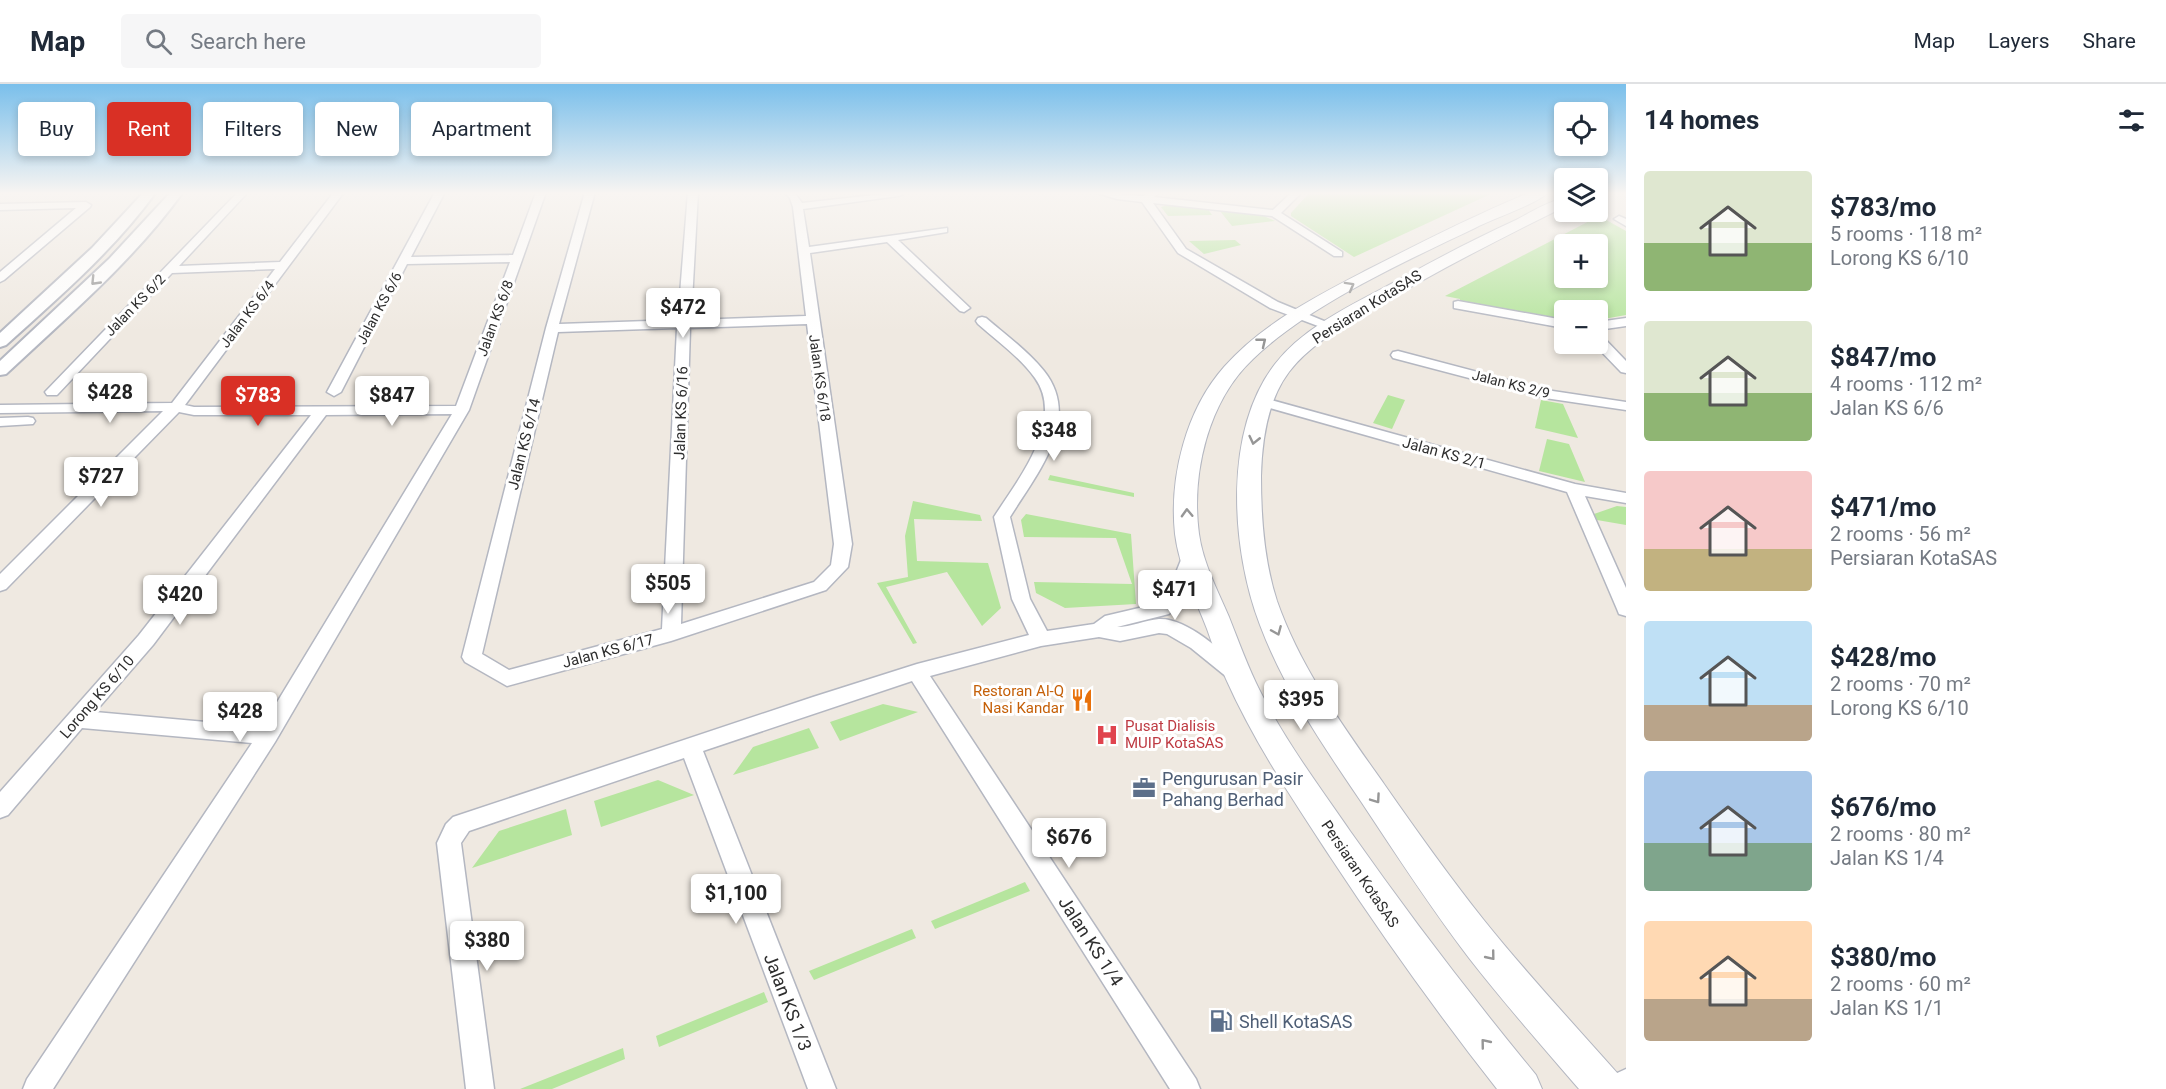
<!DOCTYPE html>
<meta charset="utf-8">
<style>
:root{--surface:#fff;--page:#f6f6f7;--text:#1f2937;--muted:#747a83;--line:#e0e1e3;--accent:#d93025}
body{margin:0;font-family:Roboto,sans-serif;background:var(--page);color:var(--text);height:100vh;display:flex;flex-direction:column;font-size:22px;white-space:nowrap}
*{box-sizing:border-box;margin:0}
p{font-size:20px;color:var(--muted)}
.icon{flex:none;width:33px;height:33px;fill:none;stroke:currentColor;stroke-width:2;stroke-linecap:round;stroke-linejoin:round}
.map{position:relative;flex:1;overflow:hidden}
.drawer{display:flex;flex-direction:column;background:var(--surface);width:540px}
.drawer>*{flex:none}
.top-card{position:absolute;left:18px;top:18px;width:570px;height:54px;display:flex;gap:12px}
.tools{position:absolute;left:1554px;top:18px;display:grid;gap:12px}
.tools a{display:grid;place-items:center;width:54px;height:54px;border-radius:6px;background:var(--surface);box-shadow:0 3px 9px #0003;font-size:30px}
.price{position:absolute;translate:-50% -51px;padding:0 14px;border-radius:6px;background:#fff;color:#222;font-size:20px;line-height:39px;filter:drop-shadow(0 2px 3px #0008)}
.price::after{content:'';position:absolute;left:50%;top:36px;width:18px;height:14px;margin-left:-9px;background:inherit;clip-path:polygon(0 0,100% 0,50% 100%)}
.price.active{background:var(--accent);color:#fff}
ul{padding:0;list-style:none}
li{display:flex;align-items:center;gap:18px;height:150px;padding:0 18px}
li span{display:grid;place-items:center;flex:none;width:168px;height:120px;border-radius:6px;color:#555}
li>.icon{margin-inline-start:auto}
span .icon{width:72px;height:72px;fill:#fffc;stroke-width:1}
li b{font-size:26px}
h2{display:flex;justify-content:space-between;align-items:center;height:72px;padding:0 18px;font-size:26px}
.tag{padding:0 21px;border-radius:6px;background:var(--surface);box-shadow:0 3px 9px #0003;font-size:21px;line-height:54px}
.tag.active{background:var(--accent);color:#fff}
header{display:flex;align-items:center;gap:36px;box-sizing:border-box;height:84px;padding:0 30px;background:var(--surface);border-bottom:2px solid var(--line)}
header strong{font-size:28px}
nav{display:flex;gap:33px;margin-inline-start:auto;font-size:21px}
.search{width:420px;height:54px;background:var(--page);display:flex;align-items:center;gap:15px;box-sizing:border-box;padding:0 21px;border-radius:6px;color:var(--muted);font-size:22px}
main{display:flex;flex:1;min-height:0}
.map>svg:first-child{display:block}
</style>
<header>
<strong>Map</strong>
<div class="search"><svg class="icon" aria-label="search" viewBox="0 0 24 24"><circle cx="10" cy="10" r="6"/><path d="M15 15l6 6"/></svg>Search here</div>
<nav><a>Map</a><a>Layers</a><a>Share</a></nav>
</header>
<main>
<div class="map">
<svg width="1626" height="1005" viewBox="0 0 1626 1005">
<rect width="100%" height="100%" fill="#efe9e1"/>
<!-- green -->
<path fill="#b6e59e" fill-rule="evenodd" d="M1310,108H1495L1354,173L1291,132V129Z
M1167,121L1208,125L1212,131L1168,132L1161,123Z
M1220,127L1264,132L1275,137L1232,142Z
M1599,132L1626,147V231L1598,236V226H1564V235L1460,218V215L1445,212ZM1564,160H1598V194H1564Z
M1235,156L1241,161L1204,170L1189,157Z
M1388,311L1405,316L1392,345L1373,339Z
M1541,316L1563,320L1578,354L1535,344Z
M1547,355L1569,360L1585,398L1539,387Z
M1050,391L1134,409V413L1048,396Z
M913,417L980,431L982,437L914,435L917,477L988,479L1001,524L982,542L947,488L886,503L917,559L913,560L877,499L908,493L905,452Z
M1617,422L1626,423V441L1597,436L1594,430Z
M1026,430L1131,450L1136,520L1065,524L1036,509L1034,498L1132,500L1116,454L1024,453L1021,436Z
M883,620L918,628L840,657L830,638Z
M809,644L819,664L733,691L753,663Z
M658,696L694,711L601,743L594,717Z
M566,725L572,751L472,784L499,747Z
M1025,798L1030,807L935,845L931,837Z
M912,845L916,854L814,896L809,887Z
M764,908L768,918L659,963L656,952Z
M623,964L625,975L552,1005H520Z"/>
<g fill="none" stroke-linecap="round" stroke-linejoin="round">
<!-- minor casing -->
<g stroke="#b4b7c1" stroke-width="3">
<path id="minor" d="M238,108H248L179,182L280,178L334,108H344L185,321L194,323L456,322L510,178L407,180L341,308L334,312L327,308L435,108H445L411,173L513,171L536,108H546L469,326L275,658L53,1005H23L27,995L252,659L82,644L8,731L0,734V708L139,551L311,331H194L179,328L6,505L0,507V490L163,327L0,329V321L172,319L275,185L172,189L57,311H47L45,308ZM452,330L262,643L95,628L153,561L326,331Z
M585,108H595L559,240L678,236L688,108H698L691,236L806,232L793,123L790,114L784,108H794L802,119L902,108V111L898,112L803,125L809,163L947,144V148L898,156L970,224L964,228L960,227L887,158L810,169L852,460L848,483L826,506L671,557L507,602L465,578L462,573L546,244ZM807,240L834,460L831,481L814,498L681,540L690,244ZM677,244L662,545L509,586L482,570L558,248Z
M1094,108L1143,112L1149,108H1160L1154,113L1273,126L1292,108H1302L1281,129L1342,168V172H1334L1272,132L1153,119L1186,165L1278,218L1336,242L1334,245H1326L1270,224L1178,169L1142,118L1117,115Z
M86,118L91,121L90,123L4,196L0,198V188L76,124L0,126V120Z
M1619,132L1626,135V142L1614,135Z
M1458,217L1564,236V244L1454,224V218Z
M982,233L986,234C1006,251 1028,267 1044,287C1083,336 1036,391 1010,433L1030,515L1047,547L1094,540L1105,532L1156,520L1169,506L1185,466H1197L1200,470L1186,509L1169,530L1117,543C1131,543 1145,536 1159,535C1187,534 1221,567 1242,584L1245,589L1242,594L1235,597L1228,594L1191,564L1167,550L1159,549L1120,557L1099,553L1041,562L930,592L1196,995L1200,1005H1170L912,597L703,667L836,1005H808L684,674L469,747L461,759L494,1005H466L437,759L446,740L453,733L813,613L917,580L1029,551L1012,515L994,433C1017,397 1066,337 1035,294C1020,273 997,257 978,240L976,237L978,234Z
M1626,234V242L1598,246V238Z
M1598,252L1603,253L1626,277V289L1621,288L1594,260H1598Z
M1398,267L1546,306L1626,318V326L1545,314L1393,274L1391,271L1393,268Z
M1264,314L1575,400L1626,409V419L1585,412L1626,504V532L1619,530L1617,525L1567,408L1259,321L1257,318L1259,315Z
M28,333L33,334L35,337L33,340L0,342V334Z
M1626,985V1005H1600L1604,995Z"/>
</g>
<!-- tertiary casing -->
<g stroke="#b4b7c1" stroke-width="4">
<path id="tertiary" d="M144,108H156C114,166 58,214 6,261L0,263V249L92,164Z
M171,108H183C134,176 67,233 6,290L0,291V277L109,175Z"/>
</g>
<!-- secondary casing -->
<g stroke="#b4b7c1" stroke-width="2">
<path id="secondary" d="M1531,108H1549C1535,121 1494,134 1475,144C1404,178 1309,221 1253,275C1208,317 1191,390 1199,450C1203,479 1217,505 1229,533C1239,558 1248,584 1261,609C1286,658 1319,702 1350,747C1409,831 1471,912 1536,991L1542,1005H1497C1438,930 1383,853 1331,774C1293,716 1254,658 1226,595C1219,579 1213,562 1207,545C1195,514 1179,483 1175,450C1169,393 1186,326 1224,283C1262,240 1315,213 1365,187C1420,159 1475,131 1531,108Z
M1564,114V123C1501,154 1437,187 1376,223C1346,241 1311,259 1289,288C1267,317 1262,357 1261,392C1261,434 1264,477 1277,517C1301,585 1343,642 1384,700C1416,746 1448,791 1483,835C1526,889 1573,939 1619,991L1625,1005H1579C1542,962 1504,919 1469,874C1431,824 1397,772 1362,719C1324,663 1284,605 1260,541C1231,465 1223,348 1275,280C1306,240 1362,216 1406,192C1442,172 1479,153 1516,136C1531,128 1547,118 1564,114Z"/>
</g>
<!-- minor -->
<use href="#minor" fill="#fff" fill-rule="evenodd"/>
<!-- tertiary -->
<use href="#tertiary" fill="#fff" fill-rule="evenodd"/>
<!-- secondary -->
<use href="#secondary" fill="#fff" fill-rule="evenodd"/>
</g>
<!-- one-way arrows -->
<defs><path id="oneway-chevron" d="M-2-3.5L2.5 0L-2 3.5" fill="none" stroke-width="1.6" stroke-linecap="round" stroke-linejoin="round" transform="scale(1.5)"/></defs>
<g stroke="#969696">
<use href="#oneway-chevron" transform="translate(95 197) rotate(134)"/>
<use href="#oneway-chevron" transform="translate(1350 202) rotate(-29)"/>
<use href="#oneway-chevron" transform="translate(1262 258) rotate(-39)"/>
<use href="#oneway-chevron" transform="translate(1254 356) rotate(103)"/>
<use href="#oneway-chevron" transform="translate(1187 429) rotate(-92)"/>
<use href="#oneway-chevron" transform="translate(1277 547) rotate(67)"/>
<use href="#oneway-chevron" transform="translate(1376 715) rotate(55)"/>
<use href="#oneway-chevron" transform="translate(1491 872) rotate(51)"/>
<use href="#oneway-chevron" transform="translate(1485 959) rotate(-129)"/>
</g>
<!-- sky -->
<linearGradient id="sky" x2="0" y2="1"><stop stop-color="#7abfeb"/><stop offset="0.44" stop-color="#f8f5f2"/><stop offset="1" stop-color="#f8f5f2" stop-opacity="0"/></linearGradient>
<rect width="1626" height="248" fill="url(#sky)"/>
<!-- icons -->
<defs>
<g id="restaurant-bare" transform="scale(1.8)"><path d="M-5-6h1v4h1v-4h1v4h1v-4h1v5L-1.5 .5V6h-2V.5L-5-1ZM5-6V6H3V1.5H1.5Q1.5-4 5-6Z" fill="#e8710a" stroke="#fff" stroke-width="2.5" paint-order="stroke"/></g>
<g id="hospital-bare" transform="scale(1.8)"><path d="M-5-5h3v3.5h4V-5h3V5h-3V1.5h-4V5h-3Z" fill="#e0444e" stroke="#fff" stroke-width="2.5" paint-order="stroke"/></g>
<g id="office-bare" transform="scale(1.8)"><path d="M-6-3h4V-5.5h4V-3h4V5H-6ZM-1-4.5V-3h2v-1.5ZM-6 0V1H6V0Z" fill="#5c6f8a" stroke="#fff" stroke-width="2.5" paint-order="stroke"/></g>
<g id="fuel-bare" transform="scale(1.8)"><path d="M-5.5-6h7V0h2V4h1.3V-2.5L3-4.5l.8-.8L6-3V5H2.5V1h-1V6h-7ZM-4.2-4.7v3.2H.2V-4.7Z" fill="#5c6f8a" stroke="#fff" stroke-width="2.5" paint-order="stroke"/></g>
</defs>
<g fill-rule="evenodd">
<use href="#restaurant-bare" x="1082" y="616"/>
<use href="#hospital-bare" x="1107" y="651"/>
<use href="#office-bare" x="1144" y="704"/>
<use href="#fuel-bare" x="1221" y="937"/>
</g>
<g text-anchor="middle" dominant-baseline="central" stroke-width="6" stroke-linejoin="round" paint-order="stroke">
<!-- far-street labels -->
<g font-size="14" fill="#2e2e2e" stroke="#fff">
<text transform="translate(135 221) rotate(-46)">Jalan KS 6/2</text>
<text transform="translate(379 224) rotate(-62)">Jalan KS 6/6</text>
<text transform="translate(247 230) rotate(-53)">Jalan KS 6/4</text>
<text transform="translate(495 234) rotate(-70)">Jalan KS 6/8</text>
<text transform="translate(820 294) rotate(82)">Jalan KS 6/18</text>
<text transform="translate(1511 300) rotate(14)">Jalan KS 2/9</text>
</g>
<!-- street labels -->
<g font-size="15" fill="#2e2e2e" stroke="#fff">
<text transform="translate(1367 223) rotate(-32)">Persiaran KotaSAS</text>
<text transform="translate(681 329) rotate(-88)">Jalan KS 6/16</text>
<text transform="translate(524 360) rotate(-76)">Jalan KS 6/14</text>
<text transform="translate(1444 369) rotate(15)">Jalan KS 2/1</text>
<text transform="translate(608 567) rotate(-15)">Jalan KS 6/17</text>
<text transform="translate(97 613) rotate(-49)">Lorong KS 6/10</text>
<text transform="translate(1360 790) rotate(56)">Persiaran KotaSAS</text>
</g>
<!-- food labels -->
<g font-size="15" fill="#c56008" stroke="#fff" text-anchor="end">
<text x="1064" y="607">Restoran Al-Q<tspan x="1064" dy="17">Nasi Kandar</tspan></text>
</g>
<!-- health labels -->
<g font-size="15" fill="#be3a42" stroke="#fff" text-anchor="start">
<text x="1125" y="642">Pusat Dialisis<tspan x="1125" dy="17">MUIP KotaSAS</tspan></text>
</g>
<!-- near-service labels -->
<g font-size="18" fill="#4e5e75" stroke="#fff" text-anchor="start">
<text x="1162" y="694">Pengurusan Pasir<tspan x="1162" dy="21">Pahang Berhad</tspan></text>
<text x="1239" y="937">Shell KotaSAS</text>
</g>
<!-- near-street labels -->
<g font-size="18" fill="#2e2e2e" stroke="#fff">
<text transform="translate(1091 857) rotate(57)">Jalan KS 1/4</text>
<text transform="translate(788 918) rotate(69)">Jalan KS 1/3</text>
</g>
</g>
</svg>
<div class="tools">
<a><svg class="icon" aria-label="locate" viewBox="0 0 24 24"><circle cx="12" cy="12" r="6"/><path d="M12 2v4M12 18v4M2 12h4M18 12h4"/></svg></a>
<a><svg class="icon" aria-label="layers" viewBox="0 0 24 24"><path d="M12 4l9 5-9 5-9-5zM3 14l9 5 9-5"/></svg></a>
<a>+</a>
<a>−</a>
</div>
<b class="price" style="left:683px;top:255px">$472</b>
<b class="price" style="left:110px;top:340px">$428</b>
<b class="price active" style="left:258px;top:343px">$783</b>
<b class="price" style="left:392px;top:343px">$847</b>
<b class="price" style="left:1054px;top:378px">$348</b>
<b class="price" style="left:101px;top:424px">$727</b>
<b class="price" style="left:668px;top:531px">$505</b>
<b class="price" style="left:1175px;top:537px">$471</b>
<b class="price" style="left:180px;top:542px">$420</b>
<b class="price" style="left:1301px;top:647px">$395</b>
<b class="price" style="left:240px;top:659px">$428</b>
<b class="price" style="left:1069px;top:785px">$676</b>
<b class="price" style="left:736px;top:841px">$1,100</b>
<b class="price" style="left:487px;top:888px">$380</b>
<div class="top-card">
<a class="tag">Buy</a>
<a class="tag active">Rent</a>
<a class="tag">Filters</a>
<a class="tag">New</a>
<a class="tag">Apartment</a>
</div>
</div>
<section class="drawer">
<h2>14 homes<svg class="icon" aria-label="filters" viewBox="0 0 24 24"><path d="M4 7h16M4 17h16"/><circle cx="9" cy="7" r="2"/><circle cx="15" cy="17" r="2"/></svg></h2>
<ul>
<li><span style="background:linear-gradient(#dfe7d0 60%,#8fb573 0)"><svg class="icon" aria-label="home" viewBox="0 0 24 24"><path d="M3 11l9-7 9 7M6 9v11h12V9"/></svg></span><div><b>$783/mo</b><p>5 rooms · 118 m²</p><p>Lorong KS 6/10</p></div></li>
<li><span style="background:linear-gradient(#dfe7d0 60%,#8fb573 0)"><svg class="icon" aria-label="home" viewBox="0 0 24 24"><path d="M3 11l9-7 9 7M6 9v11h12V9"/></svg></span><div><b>$847/mo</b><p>4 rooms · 112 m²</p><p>Jalan KS 6/6</p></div></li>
<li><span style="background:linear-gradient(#f6c9c9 65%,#c2b280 0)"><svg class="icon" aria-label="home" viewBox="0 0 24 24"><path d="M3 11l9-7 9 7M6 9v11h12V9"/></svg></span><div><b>$471/mo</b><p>2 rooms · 56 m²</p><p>Persiaran KotaSAS</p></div></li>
<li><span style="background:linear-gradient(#bfe0f5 70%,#b9a48a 0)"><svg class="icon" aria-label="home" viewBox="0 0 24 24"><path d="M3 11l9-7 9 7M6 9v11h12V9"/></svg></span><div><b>$428/mo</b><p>2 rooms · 70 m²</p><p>Lorong KS 6/10</p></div></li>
<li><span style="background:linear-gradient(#a9c7e8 60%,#7fa58c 0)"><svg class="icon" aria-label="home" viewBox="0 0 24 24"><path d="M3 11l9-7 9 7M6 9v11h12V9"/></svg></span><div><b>$676/mo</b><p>2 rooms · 80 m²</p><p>Jalan KS 1/4</p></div></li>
<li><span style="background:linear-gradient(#ffd9b3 65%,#b9a48a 0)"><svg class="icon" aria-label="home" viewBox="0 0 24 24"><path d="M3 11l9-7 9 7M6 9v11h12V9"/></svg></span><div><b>$380/mo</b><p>2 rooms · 60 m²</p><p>Jalan KS 1/1</p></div></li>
</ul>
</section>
</main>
